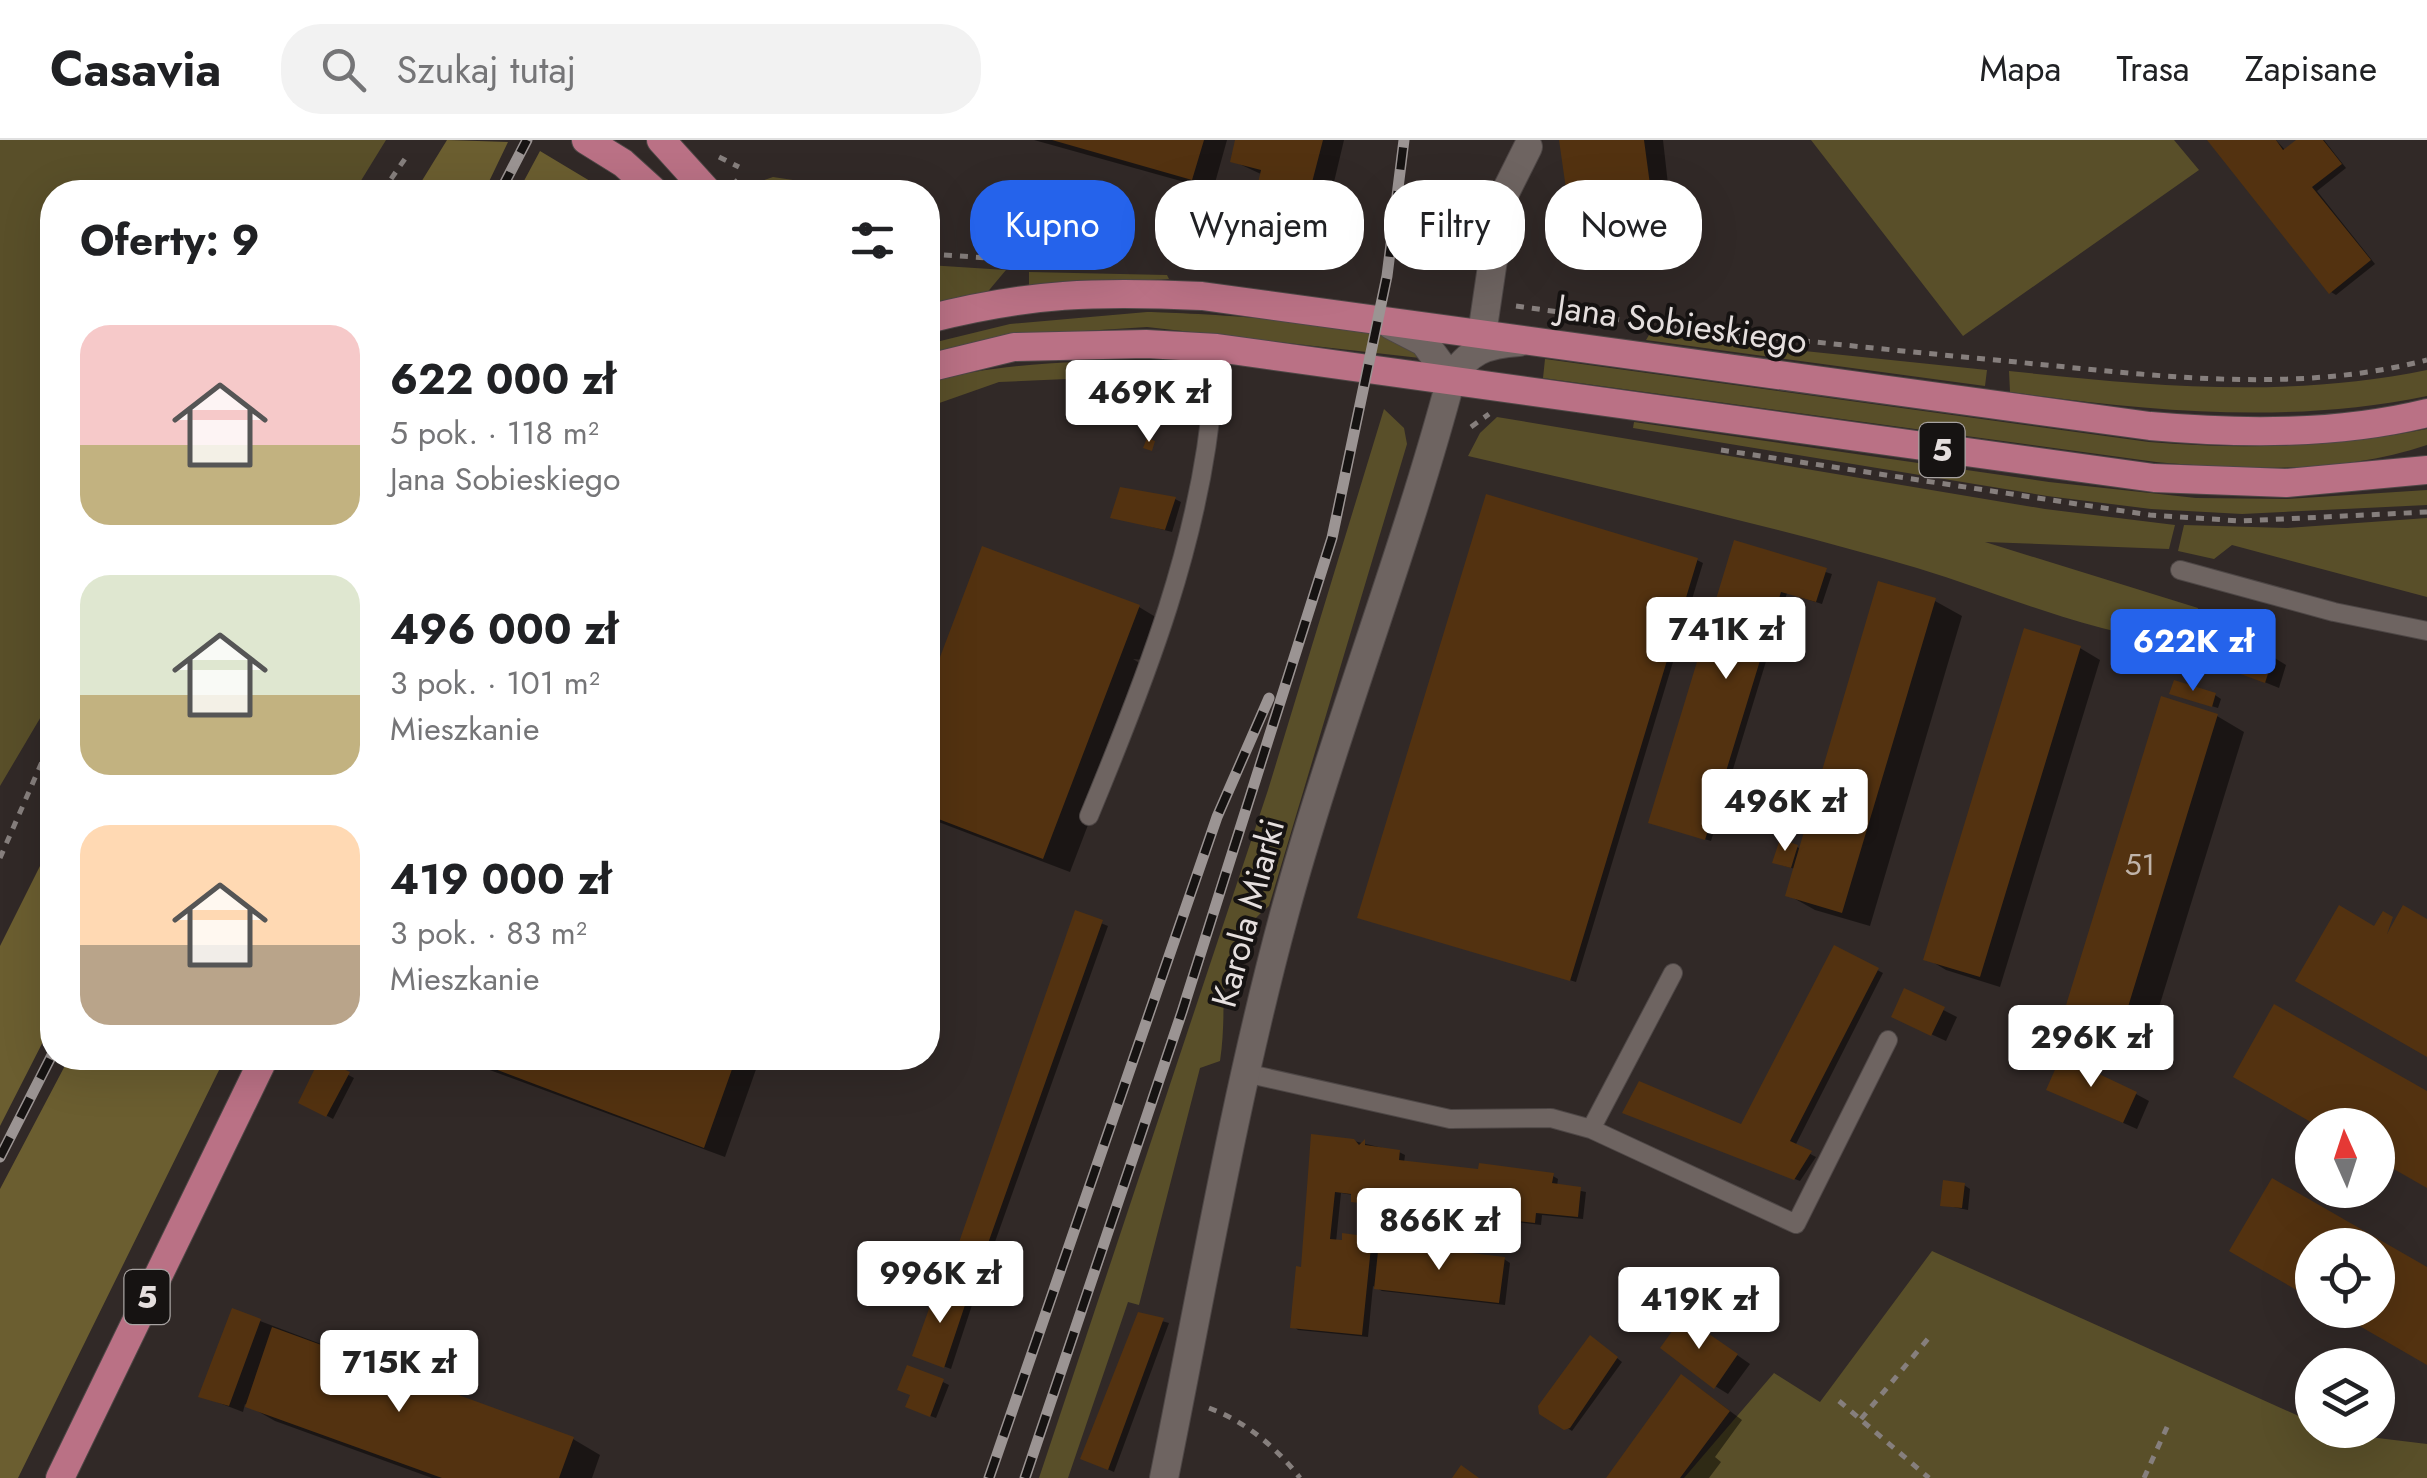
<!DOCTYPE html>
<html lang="pl">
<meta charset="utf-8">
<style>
:root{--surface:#fff;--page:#f2f2f2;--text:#202124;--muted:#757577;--line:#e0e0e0;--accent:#2563eb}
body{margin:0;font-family:Jost,sans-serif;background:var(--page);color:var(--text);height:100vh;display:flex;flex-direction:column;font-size:38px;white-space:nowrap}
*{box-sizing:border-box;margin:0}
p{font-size:32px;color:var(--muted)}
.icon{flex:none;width:55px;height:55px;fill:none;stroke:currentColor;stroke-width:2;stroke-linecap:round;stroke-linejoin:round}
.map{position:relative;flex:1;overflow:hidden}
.sheet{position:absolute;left:40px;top:40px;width:900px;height:890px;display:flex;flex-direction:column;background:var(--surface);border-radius:40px;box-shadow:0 10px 40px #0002}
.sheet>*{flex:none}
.top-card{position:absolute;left:970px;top:40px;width:950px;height:90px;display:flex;gap:20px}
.needle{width:65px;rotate:357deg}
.controls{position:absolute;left:2295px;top:968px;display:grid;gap:20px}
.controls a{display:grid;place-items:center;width:100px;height:100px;border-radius:50%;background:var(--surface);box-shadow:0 10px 40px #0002;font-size:50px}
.price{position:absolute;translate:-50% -85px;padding:0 22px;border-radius:10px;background:#fff;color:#222;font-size:32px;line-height:65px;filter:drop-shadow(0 2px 5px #0008)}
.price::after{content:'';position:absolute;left:50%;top:60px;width:30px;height:22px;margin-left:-15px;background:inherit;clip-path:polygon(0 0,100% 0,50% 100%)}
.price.on{background:var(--accent);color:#fff}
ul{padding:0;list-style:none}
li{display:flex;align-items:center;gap:30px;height:250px;padding:0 40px}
li span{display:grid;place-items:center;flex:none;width:280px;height:200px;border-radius:30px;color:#555}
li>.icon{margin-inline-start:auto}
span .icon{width:120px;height:120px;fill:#fffc;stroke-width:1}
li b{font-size:42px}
h2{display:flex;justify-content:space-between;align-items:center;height:120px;padding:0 40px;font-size:42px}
.tag{padding:0 35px;border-radius:40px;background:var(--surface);box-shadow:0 10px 40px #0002;font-size:35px;line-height:90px}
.tag.on{background:var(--accent);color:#fff}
header{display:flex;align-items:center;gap:60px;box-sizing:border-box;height:140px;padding:0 50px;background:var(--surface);border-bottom:2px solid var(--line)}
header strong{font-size:48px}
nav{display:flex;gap:55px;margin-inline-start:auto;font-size:35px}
.search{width:700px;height:90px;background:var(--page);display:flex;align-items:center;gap:25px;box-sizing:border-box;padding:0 35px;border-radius:40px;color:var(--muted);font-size:38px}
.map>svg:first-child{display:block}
</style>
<header>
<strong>Casavia</strong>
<div class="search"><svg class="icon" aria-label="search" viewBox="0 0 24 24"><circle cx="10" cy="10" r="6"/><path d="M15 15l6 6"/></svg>Szukaj tutaj</div>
<nav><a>Mapa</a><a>Trasa</a><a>Zapisane</a></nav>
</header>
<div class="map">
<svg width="2427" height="1338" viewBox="0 0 2427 1338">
<rect width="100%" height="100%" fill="#312927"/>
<!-- green -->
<path fill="#594f29" d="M0,0H386L354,52H52V558L0,646Z
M1811,0H2174L2199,30L1963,196Z
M773,37L793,40L804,52H770L761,41Z
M928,125L1006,130L985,155L928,170Z
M1029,132L1167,135L1169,139L1029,147Z
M1147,172C1194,173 1368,182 1403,202C1409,206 1415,213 1420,218L1147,187L1037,194L928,217V204L1010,184Z
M1649,195L1987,230L1985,246L1646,200Z
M1545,219L2149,302C2242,310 2335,307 2427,289V305C2342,334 2245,330 2156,322L1543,238Z
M1146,221L1167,225L1180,234L999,242L928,267V242C999,223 1072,221 1146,221Z
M2427,230V256C2286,285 2151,271 2010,252L2009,231C2151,246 2286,259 2427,230Z
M1384,269L1404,288L1407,304L1269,766C1209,816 1230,855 1220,921L1200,928L1139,1165L1128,1162L1068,1338H1039L1268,650Z
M1497,277L2045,369L2175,385L2169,409L1985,402L2198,468L2194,502C2098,499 2008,455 1917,428C1769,385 1619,351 1468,316L1480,293Z
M1634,282L2049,342L2196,358L2287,359L2427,350V365L2242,374L2151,369L2047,356L1633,288Z
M2427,378V457L2232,405L2214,419L2178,411L2184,385L2287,388Z
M1932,1111L2312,1282V1290L2427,1304V1338H1684L1774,1233L1820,1262Z"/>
<!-- forest -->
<path fill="#6b5e30" d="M447,0L508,2L484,52H415Z
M540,11L595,44L593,52H518Z
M52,702V884L0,986V806Z
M69,918H225L18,1338H0V1049Z"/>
<!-- shadow -->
<path fill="#0007" d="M1034,0H1227L1213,50Z
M1238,0H1344L1316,118L1269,106L1249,95L1263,35L1233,21Z
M1562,0H1663L1670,62L1647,66L1649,83L1617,87L1591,74L1570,62Z
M2211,0H2276L2286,11L2300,0H2324L2346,28L2317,51L2375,124L2336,155L2331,152Z
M1175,359L1181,362L1172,392L1113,377Z
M1736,404L1832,434L1822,464L1787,453L1711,701L1657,685Z
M1697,420L1703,423L1576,842L1366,780Z
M966,454L1139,467L1159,479L1143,520L1133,519L1148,528L1070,732L928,678V556Z
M1935,461L1962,476L1870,786L1815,770L1788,755L1795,729L1781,725L1797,707L1801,709Z
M2080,508L2100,520L2000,847L1946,830L1926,818Z
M2273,517L2286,525L2279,548L2230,528Z
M2215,555L2221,559L2218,568L2178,556Z
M2217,576L2244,592L2147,906L2093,890L2066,874Z
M1076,773L1108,786L981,1141L958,1133Z
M1835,808L1883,833L1795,1006L1816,1017L1800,1041L1631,975L1742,987Z
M1906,851L1957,877L1946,901L1907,883Z
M457,918H760L725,1017Z
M322,921L354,938L333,979L301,962Z
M2136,954L2149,961L2137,989L2062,956Z
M1354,1001L1399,1012L1405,1015L1404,1023L1553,1036L1558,1039L1557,1046L1586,1052L1583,1079L1542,1075L1541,1085L1517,1082L1512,1079V1072L1375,1057V1066L1359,1064L1353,1055L1341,1053L1336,1102L1372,1099L1377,1104L1504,1119L1510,1123L1505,1165L1382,1151L1373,1146L1368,1197L1298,1190L1293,1186L1304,1129Z
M2273,1041L2427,1130V1222L2336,1170H2378V1105H2312V1156L2233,1110Z
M1964,1045L1970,1049L1968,1070L1943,1065Z
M967,1159L973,1162L951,1229L921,1218Z
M1140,1175L1169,1183L1114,1332L1088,1321Z
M260,1181L573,1299L600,1315L592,1338H432L275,1281L245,1264L243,1272L201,1256Z
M1697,1187L1750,1224L1728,1254L1715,1246Z
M1596,1201L1622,1222L1572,1291L1542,1272Z
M943,1242L949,1245L936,1278L914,1270Z
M1695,1245L1742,1280L1715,1317L1721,1322L1709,1338H1609Z"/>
<!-- building -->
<path fill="#533210" d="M1052,0H1204L1192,40Z
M1235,0H1323L1295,108L1246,96L1261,30L1230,22Z
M1559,0H1644L1651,52L1627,55L1629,72L1594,77L1592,60L1568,63Z
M2207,0H2276L2283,10L2296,0H2323L2342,24L2312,47L2371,120L2329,154Z
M1147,298L1155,301L1152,311L1143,308Z
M1120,347L1176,357L1165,390L1110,378Z
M1486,354L1698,418L1570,841L1357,778Z
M1734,400L1827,428L1816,462L1781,452L1705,700L1648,683Z
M982,406L1140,465L1043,719L928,675V549Z
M1878,441L1936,458L1842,773L1785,756Z
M2024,488L2081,506L1980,837L1923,820Z
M2236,502L2274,515L2265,543L2227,529Z
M2174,540L2216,553L2212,567L2169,554Z
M2161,556L2218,574L2120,893L2063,875Z
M1780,699L1798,705L1791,728L1772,723Z
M2339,765L2374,786L2383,771L2393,777L2387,794L2403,765L2427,779V917L2295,841Z
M1075,770L1103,780L975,1140L949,1131Z
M1834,805L1879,828L1790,1001L1812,1011L1794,1040L1622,973L1639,941L1741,984Z
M1904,848L1945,867L1931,896L1891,877Z
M2274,864L2427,951V1048L2378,1020V985H2316L2233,937Z
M2061,916L2137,952L2123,983L2046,950Z
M320,918L350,932L326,977L298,963Z
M466,918H736L704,1008Z
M1311,994L1354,999L1359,1005L1365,999V1005L1400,1010L1399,1020L1478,1029L1479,1023L1554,1033L1552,1043L1581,1047L1578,1077L1536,1073L1535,1083L1509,1080L1510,1070L1370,1056L1369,1064L1351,1062V1054L1335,1052L1330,1099L1342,1100V1093L1372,1097L1362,1195L1290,1188L1296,1126L1301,1127Z
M2272,1038L2427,1127V1225L2332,1170H2378V1105H2312V1159L2229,1111Z
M1943,1040L1965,1043L1962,1068L1940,1066Z
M1379,1102L1505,1117L1499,1163L1374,1149Z
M938,1144L968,1156L944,1228L912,1216Z
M232,1168L261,1179L229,1266L198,1257Z
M1138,1172L1164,1178L1108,1330L1080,1319Z
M1683,1176L1738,1214L1714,1249L1660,1208Z
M272,1187L574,1297L559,1338H442L245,1267Z
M1590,1195L1618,1217L1570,1288L1564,1290L1539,1274L1538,1266Z
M907,1225L944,1239L930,1277L905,1267L910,1255L897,1250Z
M1681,1234L1730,1271L1680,1338H1606Z
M1461,1325L1479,1338H1452Z"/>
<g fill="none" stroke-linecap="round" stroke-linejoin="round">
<!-- service casing -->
<g stroke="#4e4746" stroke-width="20">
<path id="service" d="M2180,430L2334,472L2427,491
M1089,676C1145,541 1202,397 1213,249
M1245,933L1450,979L1551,978L1591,989L1796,1084L1888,900
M1591,989L1673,833"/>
</g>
<!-- minor casing -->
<g stroke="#4e4746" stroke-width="30">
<path id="minor" d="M1391,185L1424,202L1451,239
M1482,194L1502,59L1528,7
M1164,1338C1202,1150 1234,960 1284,775C1333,594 1403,419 1451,239C1468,211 1486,204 1519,202"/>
</g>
<!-- primary casing -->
<g stroke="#4e4746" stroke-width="30">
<path id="primary" d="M586,0L623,23L655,52
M661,0L708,52
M928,179C1029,153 1098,151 1202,156L2150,286C2242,294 2337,295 2427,273
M928,228L1014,207L1146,204L1217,208L2154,338L2286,343L2427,330
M60,1338L264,918"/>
</g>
<!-- path -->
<path stroke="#867f7d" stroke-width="5" stroke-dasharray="8 8" stroke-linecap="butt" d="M719,17L739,27
M734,40L746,52
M755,45L758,52
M382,52L409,13
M928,114L989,118L1004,113
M1030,114L1043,120
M989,118C1011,128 1023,125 1046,121C1062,119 1081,122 1097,122
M1516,166C1678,189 1841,205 2005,221C2145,234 2289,256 2427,220
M1471,287L1489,274
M1721,310L2150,375L2241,381L2427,372
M0,718L52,599
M1839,1261L1929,1338
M1209,1268C1246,1282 1275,1306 1300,1338
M1861,1279L1932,1194
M2144,1338L2168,1285"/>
<!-- service -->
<use href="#service" stroke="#6e6461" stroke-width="18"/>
<!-- minor -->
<use href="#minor" stroke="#6e6461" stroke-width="28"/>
<!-- primary -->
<use href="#primary" stroke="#ba7185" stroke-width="28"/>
<!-- rail casing -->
<g stroke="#9b9493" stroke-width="11">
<path id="rail" d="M500,52L527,0
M0,1017L52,915
M989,1338L1217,677L1269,558
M1025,1338L1182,872L1332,398L1387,136L1404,0"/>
</g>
<!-- rail -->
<use href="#rail" stroke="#161312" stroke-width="8" stroke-dasharray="22" stroke-linecap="butt"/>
</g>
<g text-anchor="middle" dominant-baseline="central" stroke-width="8" stroke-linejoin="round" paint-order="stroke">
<!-- number labels -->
<g font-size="30" fill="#c0b4aa">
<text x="2140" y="724">51</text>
</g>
<!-- shield labels -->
<g fill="#161312" stroke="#a7a2a1" stroke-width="2.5">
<rect x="1919.5" y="283" width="45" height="54" rx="8"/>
<rect x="124.5" y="1130" width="45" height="54" rx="8"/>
</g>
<g font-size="32" font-weight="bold" fill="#e5dfde">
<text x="1942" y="310">5</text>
<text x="147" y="1157">5</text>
</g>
<!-- street labels -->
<g font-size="35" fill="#e5dfde" stroke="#161312">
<text transform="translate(1682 184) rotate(8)">Jana Sobieskiego</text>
<text transform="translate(1248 773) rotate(-75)">Karola Miarki</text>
</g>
</g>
</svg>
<div class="controls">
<a><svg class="needle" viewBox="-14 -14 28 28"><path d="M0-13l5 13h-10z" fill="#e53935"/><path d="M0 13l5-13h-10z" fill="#757577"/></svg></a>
<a><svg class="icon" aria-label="locate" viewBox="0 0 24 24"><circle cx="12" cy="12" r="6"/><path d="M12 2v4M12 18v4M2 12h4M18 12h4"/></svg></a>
<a><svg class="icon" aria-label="layers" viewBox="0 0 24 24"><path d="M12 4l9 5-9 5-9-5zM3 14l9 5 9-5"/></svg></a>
</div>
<b class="price" style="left:1149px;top:305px">469K zł</b>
<b class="price" style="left:1726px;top:542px">741K zł</b>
<b class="price on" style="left:2193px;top:554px">622K zł</b>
<b class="price" style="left:1785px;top:714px">496K zł</b>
<b class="price" style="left:2091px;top:950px">296K zł</b>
<b class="price" style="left:1439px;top:1133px">866K zł</b>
<b class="price" style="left:940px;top:1186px">996K zł</b>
<b class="price" style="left:1699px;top:1212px">419K zł</b>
<b class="price" style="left:399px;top:1275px">715K zł</b>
<div class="top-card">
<a class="tag on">Kupno</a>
<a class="tag">Wynajem</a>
<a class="tag">Filtry</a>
<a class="tag">Nowe</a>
</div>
<section class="sheet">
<h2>Oferty: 9<svg class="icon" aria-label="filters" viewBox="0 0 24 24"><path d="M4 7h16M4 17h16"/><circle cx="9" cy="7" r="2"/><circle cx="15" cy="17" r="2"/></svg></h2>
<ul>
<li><span style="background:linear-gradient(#f6c9c9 60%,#c2b280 0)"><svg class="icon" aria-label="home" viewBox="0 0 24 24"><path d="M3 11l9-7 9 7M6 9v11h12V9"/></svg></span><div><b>622 000 zł</b><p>5 pok. · 118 m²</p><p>Jana Sobieskiego</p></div></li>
<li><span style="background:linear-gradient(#dfe7d0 60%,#c2b280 0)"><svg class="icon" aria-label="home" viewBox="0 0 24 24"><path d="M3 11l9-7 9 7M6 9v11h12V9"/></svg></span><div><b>496 000 zł</b><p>3 pok. · 101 m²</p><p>Mieszkanie</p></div></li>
<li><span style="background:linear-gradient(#ffd9b3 60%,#b9a48a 0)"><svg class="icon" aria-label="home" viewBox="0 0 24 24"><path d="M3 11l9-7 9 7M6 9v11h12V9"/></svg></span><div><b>419 000 zł</b><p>3 pok. · 83 m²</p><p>Mieszkanie</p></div></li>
</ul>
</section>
</div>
